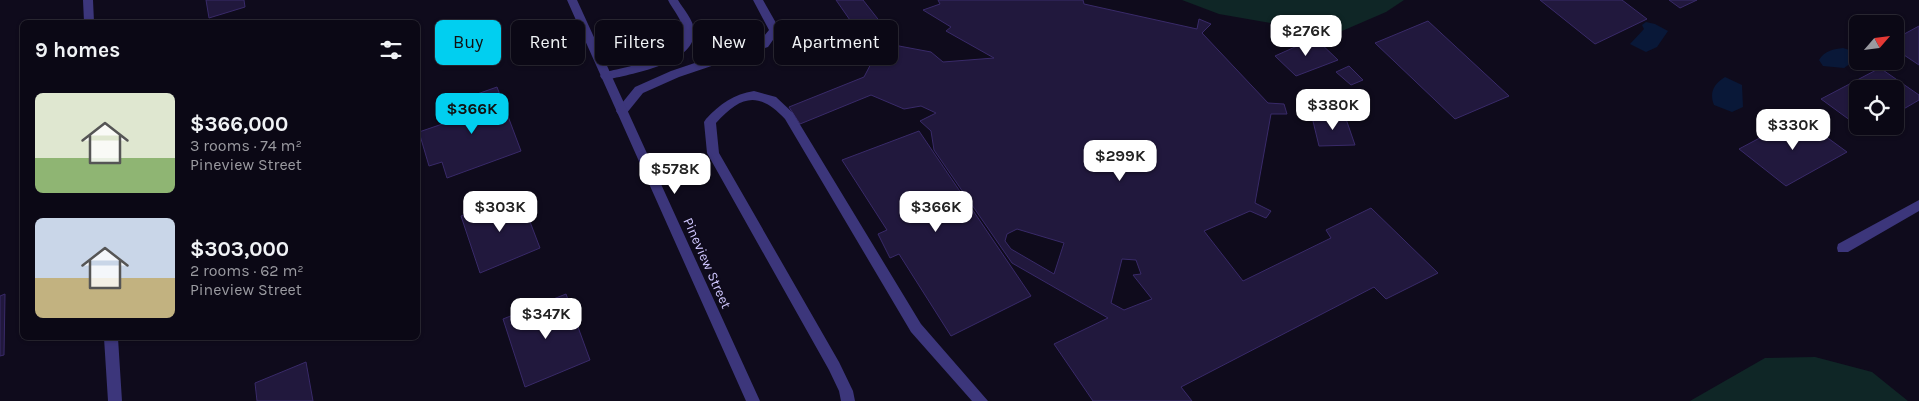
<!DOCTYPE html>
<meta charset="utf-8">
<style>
:root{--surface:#0b0815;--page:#14111e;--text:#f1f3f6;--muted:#9a9aa0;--line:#2b2934;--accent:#01cff0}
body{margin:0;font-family:Karla,sans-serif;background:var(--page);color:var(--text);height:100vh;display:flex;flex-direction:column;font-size:19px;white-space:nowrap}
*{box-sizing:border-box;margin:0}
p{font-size:16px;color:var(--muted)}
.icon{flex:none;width:28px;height:28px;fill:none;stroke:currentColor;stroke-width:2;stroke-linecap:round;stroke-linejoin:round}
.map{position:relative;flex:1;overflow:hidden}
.details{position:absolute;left:20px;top:20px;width:400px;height:320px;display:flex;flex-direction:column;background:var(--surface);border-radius:8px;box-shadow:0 1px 4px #0004,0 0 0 1px var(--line)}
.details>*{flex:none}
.hud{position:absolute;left:435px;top:20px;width:475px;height:45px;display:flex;gap:10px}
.needle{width:32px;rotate:62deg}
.tools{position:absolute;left:1849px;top:15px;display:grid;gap:10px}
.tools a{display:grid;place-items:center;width:55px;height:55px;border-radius:8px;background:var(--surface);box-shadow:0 1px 4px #0004,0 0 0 1px var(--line);font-size:25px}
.price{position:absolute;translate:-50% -42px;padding:0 11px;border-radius:10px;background:#fff;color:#222;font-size:16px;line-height:32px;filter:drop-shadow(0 1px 2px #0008)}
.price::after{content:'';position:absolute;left:50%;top:30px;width:15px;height:11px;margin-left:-8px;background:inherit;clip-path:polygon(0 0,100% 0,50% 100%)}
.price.on{background:var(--accent);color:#111}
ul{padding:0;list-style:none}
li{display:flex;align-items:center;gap:15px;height:125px;padding:0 15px}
li span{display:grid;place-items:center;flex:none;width:140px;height:100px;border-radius:8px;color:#555}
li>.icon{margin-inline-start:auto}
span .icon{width:60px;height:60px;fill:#fffc;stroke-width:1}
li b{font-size:21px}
h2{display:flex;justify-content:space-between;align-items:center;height:60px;padding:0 15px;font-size:21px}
.chip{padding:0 18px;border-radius:8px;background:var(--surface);box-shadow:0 1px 4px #0004,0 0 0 1px var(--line);font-size:18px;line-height:45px}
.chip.on{background:var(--accent);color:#111}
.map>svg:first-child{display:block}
</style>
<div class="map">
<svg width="1919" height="401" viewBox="0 0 1919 401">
<rect width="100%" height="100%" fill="#0f0b1c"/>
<!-- green -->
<path fill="#0f2626" d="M1182,0H1404L1386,12L1335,34L1219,14Z
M1815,357L1872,372L1908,401H1690L1765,358Z"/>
<!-- water -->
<path fill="#091838" d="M1646,22L1655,24L1668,31L1657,47L1646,52L1630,44L1644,29L1642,25Z
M1843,48L1856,52L1857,59L1844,68L1823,66L1819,60C1824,51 1834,49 1843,48Z
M1725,77L1742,85L1743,107L1732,112L1714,105C1709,92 1714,84 1725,77Z"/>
<!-- building -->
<path fill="#21183d" stroke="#392a69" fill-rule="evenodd" d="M206,0H244L245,7L209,18Z
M836,0H863L899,46L931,52L943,62L994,58L946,31L951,27L923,10L940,4L938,0H1083L1084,4L1197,29L1199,19L1211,24L1202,33L1268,103L1284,104L1287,114H1271L1255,203L1271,211L1266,218L1250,211L1204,231L1243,281L1331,238L1326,230L1371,208L1438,273L1386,299L1374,287L1181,387L1192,401H1093L1054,344L1108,318L1012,263L934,150L931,131L920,121L936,113L921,106L904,109L871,95L800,124L789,107L864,77L875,56ZM1017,229L1064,243L1054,274L1011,249L1005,241L1007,234ZM1122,259L1136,260L1141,274L1133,275L1152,299L1124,310L1111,303Z
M1540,0H1622L1647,19L1595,44Z
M1669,0H1697L1680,8Z
M1428,21L1509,96L1455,119L1375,43Z
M1919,26V65L1895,49V39Z
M1315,38L1338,60L1296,76L1275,56Z
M1349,66L1363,80L1351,85L1336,72Z
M1880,68L1919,95V100L1895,114V89H1858V126L1821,99Z
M497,87L521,151L447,178L442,162L429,166L419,132L454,120L449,104Z
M1345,116L1355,145L1319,146L1312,117Z
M1799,117L1847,152L1786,186L1739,149Z
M919,131L1031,296L951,336L899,254L890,258L878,234L887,230L842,160Z
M519,193L540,248L480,273L461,216Z
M5,294L4,355L0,356V296Z
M566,294L590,360L525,387L503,319Z
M306,362L313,401H257L255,383Z"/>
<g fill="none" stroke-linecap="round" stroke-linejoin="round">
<!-- service -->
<path fill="#3c367b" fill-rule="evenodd" d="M668,0H678C683,9 694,20 694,31C696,64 630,74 606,80L602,79L600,76L602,73C622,67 684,59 683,31C683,20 672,9 668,0Z
M753,0H763L780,30L768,47L679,77L643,93L626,114H618L616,111L618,108L635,87L671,71L760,41L769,30Z
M754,91L776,97L793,113L921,324L988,401H972L911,332L785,119C759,91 741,95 716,123L719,153L839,362L853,391L855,401H841L839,391L829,370L707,153L704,122L706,119C720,104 734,94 754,91Z"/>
<!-- minor -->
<path fill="#3c367b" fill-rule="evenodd" d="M83,0H93L94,22H84Z
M567,0H577L760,401H746Z
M1919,200V211L1848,252H1838L1837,248L1838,244Z
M104,338H118L122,401H108Z"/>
</g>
<g text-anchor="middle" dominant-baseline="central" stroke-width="4" stroke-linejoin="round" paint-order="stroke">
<!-- street labels -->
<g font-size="14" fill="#d0c7ff" stroke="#0f0b1c">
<text transform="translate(707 263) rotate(66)">Pineview Street</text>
</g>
</g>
</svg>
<div class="tools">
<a><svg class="needle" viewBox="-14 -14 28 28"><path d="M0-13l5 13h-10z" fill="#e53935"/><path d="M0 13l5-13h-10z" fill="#9a9aa0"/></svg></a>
<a><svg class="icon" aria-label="locate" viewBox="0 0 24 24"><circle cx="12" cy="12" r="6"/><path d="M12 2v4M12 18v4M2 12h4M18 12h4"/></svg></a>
</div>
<b class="price" style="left:1306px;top:57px">$276K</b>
<b class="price" style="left:1333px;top:131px">$380K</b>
<b class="price on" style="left:472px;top:135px">$366K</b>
<b class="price" style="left:1793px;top:151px">$330K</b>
<b class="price" style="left:1120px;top:182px">$299K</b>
<b class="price" style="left:675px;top:195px">$578K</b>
<b class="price" style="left:500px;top:233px">$303K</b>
<b class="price" style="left:936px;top:233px">$366K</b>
<b class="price" style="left:546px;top:340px">$347K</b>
<div class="hud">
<a class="chip on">Buy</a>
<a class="chip">Rent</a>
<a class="chip">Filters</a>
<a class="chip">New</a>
<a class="chip">Apartment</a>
</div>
<section class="details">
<h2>9 homes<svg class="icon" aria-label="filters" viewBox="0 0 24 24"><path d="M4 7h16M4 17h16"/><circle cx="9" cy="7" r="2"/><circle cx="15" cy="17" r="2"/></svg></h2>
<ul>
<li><span style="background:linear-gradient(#dfe7d0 65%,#8fb573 0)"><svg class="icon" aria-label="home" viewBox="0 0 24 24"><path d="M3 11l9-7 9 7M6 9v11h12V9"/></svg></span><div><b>$366,000</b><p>3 rooms · 74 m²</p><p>Pineview Street</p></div></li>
<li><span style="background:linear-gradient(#c9d6e8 60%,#c2b280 0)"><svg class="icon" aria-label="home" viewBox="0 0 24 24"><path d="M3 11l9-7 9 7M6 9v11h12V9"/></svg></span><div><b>$303,000</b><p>2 rooms · 62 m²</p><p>Pineview Street</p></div></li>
</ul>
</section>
</div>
